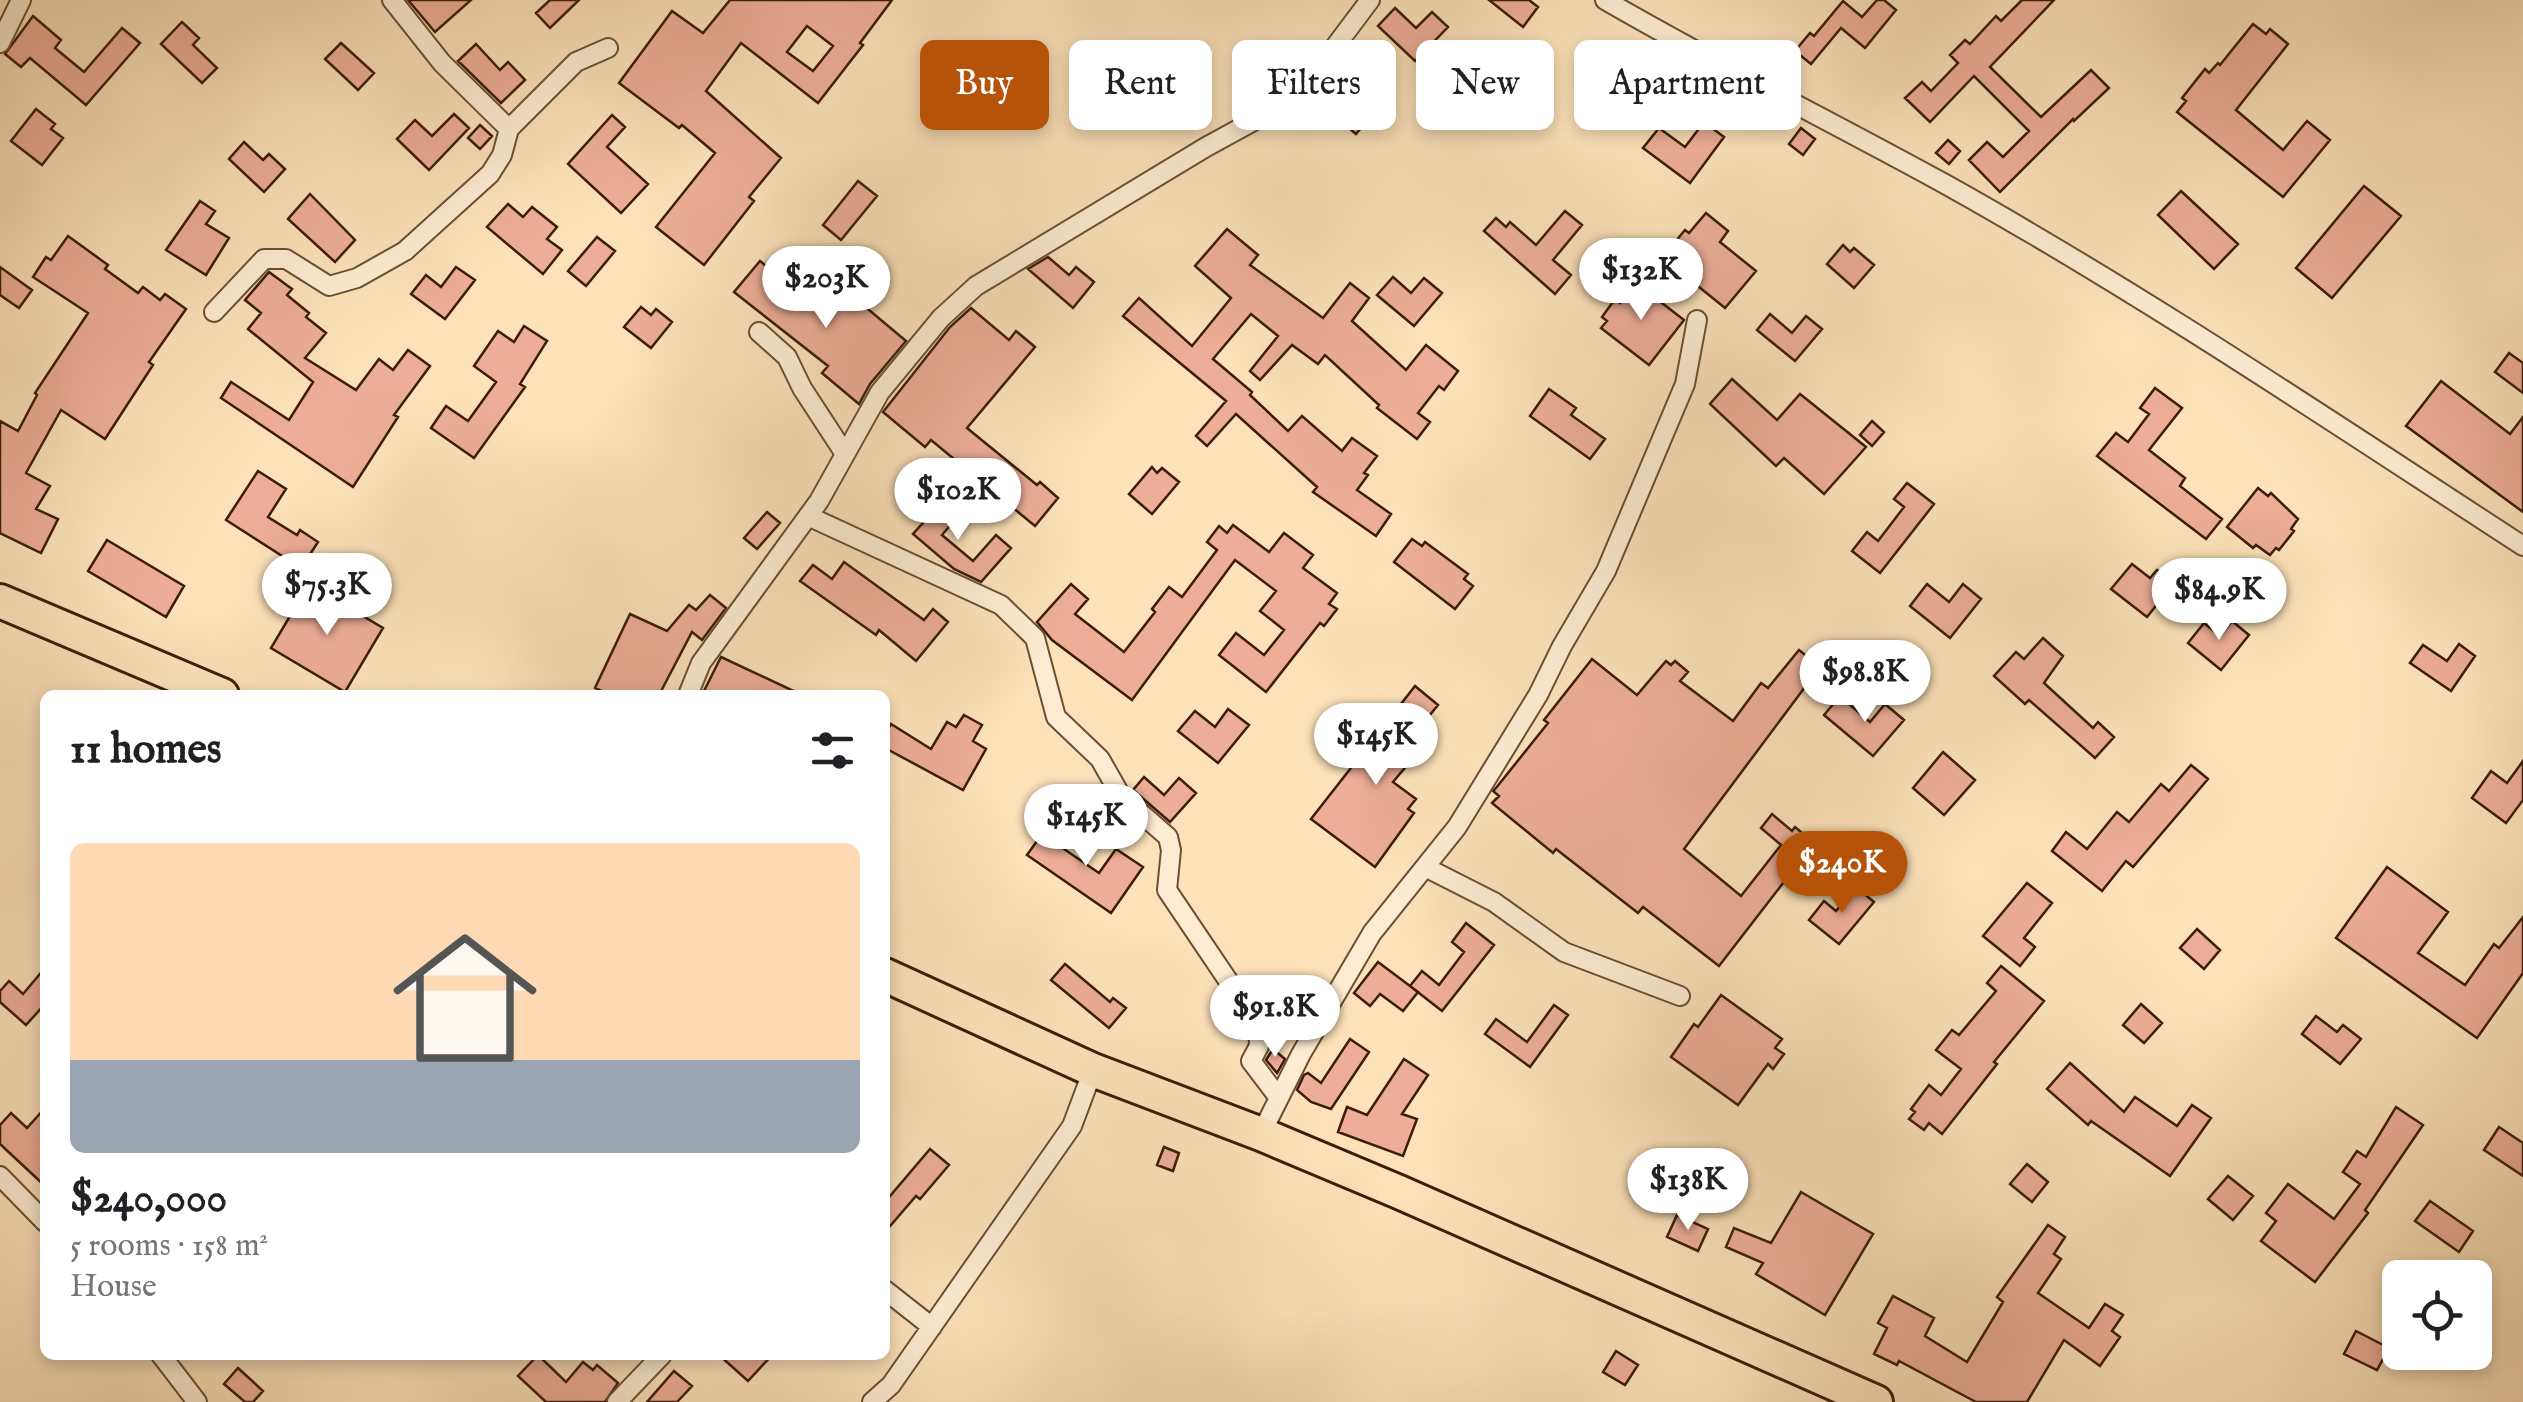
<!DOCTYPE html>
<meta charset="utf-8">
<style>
:root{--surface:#fff;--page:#f6f6f6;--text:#202124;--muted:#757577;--accent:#b45309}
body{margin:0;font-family:"IM FELL English",serif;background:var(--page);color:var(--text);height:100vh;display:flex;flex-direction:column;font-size:38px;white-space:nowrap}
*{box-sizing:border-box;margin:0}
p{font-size:32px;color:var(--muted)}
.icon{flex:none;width:55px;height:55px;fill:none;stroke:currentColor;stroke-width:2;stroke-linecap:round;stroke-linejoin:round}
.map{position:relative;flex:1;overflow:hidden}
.panel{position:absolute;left:40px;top:690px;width:850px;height:670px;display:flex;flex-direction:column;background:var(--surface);border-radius:15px;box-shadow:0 5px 15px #0003}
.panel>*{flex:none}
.guide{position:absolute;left:920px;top:40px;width:950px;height:90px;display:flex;gap:20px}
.controls{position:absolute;left:2382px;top:1260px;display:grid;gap:20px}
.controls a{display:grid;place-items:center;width:110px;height:110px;border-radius:15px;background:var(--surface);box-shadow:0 5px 15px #0003;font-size:50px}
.price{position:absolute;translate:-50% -85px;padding:0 22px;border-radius:35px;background:#fff;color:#222;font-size:32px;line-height:65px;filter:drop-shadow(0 2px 5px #0008)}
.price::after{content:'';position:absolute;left:50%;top:60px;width:30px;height:22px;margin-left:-15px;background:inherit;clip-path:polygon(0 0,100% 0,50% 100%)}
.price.on{background:var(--accent);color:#fff}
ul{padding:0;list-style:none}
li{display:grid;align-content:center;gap:20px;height:530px;padding:0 30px}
li span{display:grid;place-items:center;height:310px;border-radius:15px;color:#555}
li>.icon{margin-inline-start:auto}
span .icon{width:180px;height:180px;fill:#fffc;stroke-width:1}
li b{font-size:42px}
h2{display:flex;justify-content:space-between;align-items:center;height:120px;padding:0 30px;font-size:42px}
.chip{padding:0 35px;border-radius:15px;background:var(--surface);box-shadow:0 5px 15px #0003;font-size:35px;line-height:90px}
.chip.on{background:var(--accent);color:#fff}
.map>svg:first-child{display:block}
</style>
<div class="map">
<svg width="2523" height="1402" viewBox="0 0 2523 1402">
<rect width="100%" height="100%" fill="#fce1b9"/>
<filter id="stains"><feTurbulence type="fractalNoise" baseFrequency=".002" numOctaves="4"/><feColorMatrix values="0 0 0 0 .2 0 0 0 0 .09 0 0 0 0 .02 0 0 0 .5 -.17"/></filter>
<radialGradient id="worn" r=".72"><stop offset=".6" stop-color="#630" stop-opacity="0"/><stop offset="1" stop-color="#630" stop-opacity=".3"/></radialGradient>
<!-- building -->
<path fill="#edad98" stroke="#3b1d08" stroke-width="2.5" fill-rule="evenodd" d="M408,0H471L435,32Z
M550,0H579L550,28L536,13Z
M730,0H892L860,43L863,45L818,103L741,43L706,91L781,158L749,197L754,201L704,265L656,227L715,153L682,125L679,128L619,83L672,11L703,33ZM807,26L833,46L813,71L787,52Z
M1489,0H1529L1538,7L1523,27Z
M1877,0H1884L1896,10L1865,48L1841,28L1811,64L1795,51L1810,33L1814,36L1843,1L1862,17Z
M2022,0H2054L1990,67L2041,117L2091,70L2109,88L2074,121L2073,119L2000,192L1969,160L1987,142L2003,157L2029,131L1974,76L1930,122L1905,98L1922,82L1931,91L1958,63L1950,55L1965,40L1970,44L1996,16L2001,21Z
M1395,8L1416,28L1432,12L1448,27L1415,61L1378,26Z
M33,16L61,40L55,48L84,72L122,28L140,43L86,105L30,58L21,67L5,54Z
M182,22L199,38L193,45L217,68L202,83L161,44Z
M2253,24L2266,34L2270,29L2288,44L2236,110L2283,150L2307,121L2330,140L2283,197L2177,112L2186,101L2182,98L2205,69L2209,73L2218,63L2220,65Z
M341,43L374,73L358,90L325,59Z
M476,44L500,70L508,62L525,80L501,103L458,61Z
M1507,88L1522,100L1499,126L1478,108L1488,96L1496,102Z
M1365,97L1378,108L1356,134L1343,123Z
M36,109L55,124L51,129L63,138L42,165L11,141Z
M454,114L469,128L429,170L397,139L415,120L432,136Z
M612,115L625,127L607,147L648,184L621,213L568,164Z
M1704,122L1724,137L1690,183L1643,148L1659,128L1685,147Z
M480,125L492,136L480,149L468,138Z
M1801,128L1815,139L1803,155L1789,144Z
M1948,140L1960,151L1949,164L1936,153Z
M244,142L263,160L269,154L285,169L264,192L229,159Z
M858,181L877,196L841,240L823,225Z
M2364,186L2401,216L2332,298L2296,268Z
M2181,191L2238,244L2214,269L2158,215Z
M310,194L355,240L335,262L288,219Z
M200,201L215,211L206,224L229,238L206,275L166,250Z
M508,204L523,217L532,207L557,227L547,239L562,250L543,274L487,227Z
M1565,211L1582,225L1553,260L1571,275L1555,294L1484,231L1496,218L1506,227L1510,222L1536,245Z
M1706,213L1728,231L1720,242L1756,271L1725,308L1667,261L1675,252L1670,248L1685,230L1689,233Z
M1227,229L1258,255L1250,265L1323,318L1350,283L1369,298L1352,321L1406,370L1426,345L1458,371L1444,390L1439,386L1418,413L1430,422L1417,439L1377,408L1379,405L1325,355L1318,364L1292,345L1260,380L1250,371L1278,336L1251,314L1213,359L1252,392L1250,395L1288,431L1302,416L1342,451L1352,438L1377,456L1364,473L1368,475L1357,490L1391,514L1376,536L1313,492L1317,487L1236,414L1207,446L1196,436L1226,401L1123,316L1139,298L1192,346L1231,298L1195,266Z
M68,236L108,265L105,269L138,293L143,287L160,300L165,294L186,309L149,362L153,365L105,439L61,410L26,473L50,486L36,509L58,519L41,553L0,533V421L18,431L37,395L35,393L88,313L33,277L46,257L51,260Z
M597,237L615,251L586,286L568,271Z
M1843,245L1850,252L1854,248L1874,265L1854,288L1827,264Z
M1048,257L1069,275L1076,267L1094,282L1073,308L1028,269Z
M760,261L830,318L850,294L906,341L870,384L859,404L822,373L828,366L734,292Z
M0,267L32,290L19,308L0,295Z
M456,267L475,280L445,319L411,294L426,275L441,287Z
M269,272L292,289L287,295L309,313L306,317L326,333L305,358L356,390L379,359L393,370L408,350L430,366L394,415L398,417L353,487L221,398L231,382L289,420L313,382L248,329L261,313L245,300Z
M1393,277L1411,293L1424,278L1442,293L1414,326L1377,295Z
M1636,283L1684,320L1649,365L1601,328L1607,321L1602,317L1615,299L1620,303Z
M641,307L651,315L656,309L672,322L651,348L624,327Z
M971,308L1009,340L1016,331L1035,347L967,428L1037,485L1040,482L1058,498L1035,526L931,440L925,447L883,412L950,327Z
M1770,314L1792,333L1806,316L1822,329L1795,361L1757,330Z
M524,326L547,341L520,384L525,387L474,458L431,428L446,406L468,421L496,382L474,366L498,331L514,342Z
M2509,353L2523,363V393L2495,372Z
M1732,379L1777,420L1800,394L1866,447L1824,494L1784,458L1776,466L1710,404Z
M2441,381L2510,434L2523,417V512L2406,426Z
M2155,388L2182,408L2149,450L2185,478L2180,486L2222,519L2206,539L2097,456L2116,433L2128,442L2149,414L2140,408Z
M1549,389L1576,408L1571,415L1605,439L1590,459L1530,416Z
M1872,421L1884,432L1872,446L1860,435Z
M1152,467L1157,473L1162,468L1179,482L1152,514L1129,494Z
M258,471L286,489L268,517L297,535L300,530L318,542L301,568L226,520Z
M1907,483L1934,504L1880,573L1852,551L1867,532L1878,541L1904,507L1894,499Z
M2258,488L2268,496L2271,493L2298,519L2291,529L2294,531L2279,550L2276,548L2270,555L2256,545L2253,548L2227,527Z
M949,494L965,508L942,535L973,561L996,535L1011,548L981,582L954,569L913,534Z
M767,512L780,523L757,549L744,538Z
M1233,525L1269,552L1284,533L1313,555L1303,568L1337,593L1329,604L1337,609L1324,626L1320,623L1266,692L1219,655L1236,633L1264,655L1284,630L1260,611L1276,591L1235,560L1132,700L1052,640L1037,622L1071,584L1088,599L1075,614L1124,652L1155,612L1152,609L1169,587L1182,597L1217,550L1207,542L1219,526L1227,533Z
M1412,539L1422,546L1425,542L1468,574L1464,579L1473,586L1455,609L1394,562Z
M107,540L184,586L166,617L88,571Z
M844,562L924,620L933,609L948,622L916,661L879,630L876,635L800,581L813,565L832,579Z
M2132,564L2150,578L2157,570L2174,583L2147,617L2111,589Z
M309,584L383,628L345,692L271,648Z
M1927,584L1949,602L1963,584L1981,599L1950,638L1910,606Z
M710,595L726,608L702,640L692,632L659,695H610L595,688L630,614L667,631L689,605L696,610Z
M2232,621L2249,635L2221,670L2188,643L2204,623L2220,636Z
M2043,638L2063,656L2044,683L2093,728L2098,722L2114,737L2095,758L2029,700L2025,704L1994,676L2016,652L2024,659Z
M2459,644L2475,656L2451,691L2410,663L2423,645L2447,661Z
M1799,650L1820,667L1684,849L1741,896L1781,845L1761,828L1772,814L1792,831L1795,827L1814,843L1719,966L1643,907L1638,913L1556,849L1553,853L1492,803L1499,796L1493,791L1496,788L1548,723L1544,720L1592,659L1637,695L1666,661L1671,665L1675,661L1688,672L1680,681L1733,721L1761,683L1768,688Z
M721,657L802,695H702Z
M1415,686L1438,705L1425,721L1418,715L1395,742L1414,757L1393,782L1416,799L1408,809L1414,813L1375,867L1311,819Z
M1840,696L1870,722L1885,704L1904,720L1873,756L1824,715Z
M1228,709L1249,725L1218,763L1178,731L1195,711L1215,727Z
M964,715L982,725L973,741L986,749L963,790L885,748V734L891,724L931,749L947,722L956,727Z
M1943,752L1975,780L1944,815L1913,788Z
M2523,761V800L2506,823L2472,798L2491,771L2507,783Z
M2191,765L2208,779L2133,867L2126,861L2102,891L2052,851L2066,832L2087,849L2117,812L2129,822L2161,784L2169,791Z
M1144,777L1164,795L1179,778L1196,793L1170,822L1133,790Z
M1050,823L1071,838L1064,849L1099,873L1116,849L1143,867L1111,913L1027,855Z
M2387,867L2448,912L2418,953L2465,985L2494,944L2499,948L2523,917V973L2477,1038L2336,938Z
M2027,883L2052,903L2024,938L2035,947L2020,966L1983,936Z
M1856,887L1874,902L1839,944L1809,920L1824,901L1836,911Z
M1466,923L1494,945L1442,1011L1410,986L1422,971L1439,985L1464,952L1452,942Z
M2197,929L2220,950L2204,969L2180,948Z
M1378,962L1418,992L1403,1011L1380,994L1370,1006L1354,993Z
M1065,964L1110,1002L1113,998L1126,1008L1109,1028L1051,980Z
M2001,966L2044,1001L1994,1062L1997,1064L1942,1134L1929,1123L1924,1130L1909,1119L1915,1112L1911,1109L1929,1085L1941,1095L1961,1069L1936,1050L1952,1030L1959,1035L1996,991L1987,983Z
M45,968V1004L26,1025L0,1002V991L9,981L23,994Z
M1721,995L1782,1039L1775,1048L1784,1054L1773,1069L1768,1064L1738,1105L1671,1057L1694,1024L1698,1027Z
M2141,1004L2162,1023L2144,1043L2123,1025Z
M1554,1005L1568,1015L1530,1067L1485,1034L1496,1019L1527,1042Z
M2316,1016L2337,1032L2343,1025L2361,1039L2340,1064L2302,1034Z
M1350,1039L1369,1052L1331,1109L1311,1102L1297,1090L1304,1075L1308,1073L1321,1083Z
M1273,1049L1285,1059L1277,1073L1266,1060Z
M1404,1059L1428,1075L1402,1114L1417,1119L1403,1156L1338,1132L1347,1107L1367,1115Z
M2070,1063L2124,1112L2135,1097L2177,1126L2192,1105L2211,1118L2170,1176L2091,1121L2088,1125L2047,1089Z
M2396,1107L2423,1125L2365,1210L2368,1213L2315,1282L2261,1241L2276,1221L2266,1213L2288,1184L2334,1219L2360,1184L2343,1172L2357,1151L2366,1157Z
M45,1108V1186L0,1144V1125L11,1113L27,1128Z
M2499,1127L2523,1143V1176L2484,1150Z
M1164,1147L1179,1153L1173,1171L1157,1165Z
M930,1149L949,1165L920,1199L916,1196L885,1232V1202Z
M2027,1164L2048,1182L2032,1202L2010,1184Z
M2228,1176L2253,1196L2233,1220L2208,1199Z
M1801,1192L1873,1234L1825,1315L1756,1274L1763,1263L1726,1247L1734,1228L1771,1243Z
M2430,1201L2473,1231L2459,1252L2415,1221Z
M1677,1215L1708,1229L1698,1251L1667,1237Z
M2048,1225L2065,1237L2054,1254L2061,1259L2038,1293L2089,1328L2105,1304L2123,1315L2112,1331L2120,1337L2100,1366L2064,1340L2027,1402H1976L1899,1361L1897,1365L1874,1354L1887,1328L1878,1323L1893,1296L1934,1318L1925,1336L1967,1362L2003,1302L1997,1297Z
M2356,1331L2389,1348L2377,1370L2344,1354Z
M1616,1351L1638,1365L1625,1385L1603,1372Z
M538,1355L566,1382L583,1362L593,1370L597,1365L618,1383L605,1402H546L518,1376Z
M719,1355H772L748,1381Z
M238,1368L263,1391L253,1402H245L224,1384Z
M674,1371L692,1386L677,1402H647Z"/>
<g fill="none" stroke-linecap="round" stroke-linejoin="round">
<!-- street casing -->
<g stroke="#6b4e34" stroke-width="22">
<path id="street" d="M392,0L442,63L509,129L576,62L608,48
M1605,0C1717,65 1832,122 1945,184C2144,295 2332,422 2523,546
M0,43L21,0
M214,312L264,259H286L329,286L357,278L405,251L490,174L502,155L509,129
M759,332L787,357L802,388L845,454
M808,516L1001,605L1035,638L1056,717L1100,759L1121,796L1168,837L1171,850L1167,890L1258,1025L1259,1046L1251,1061L1279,1098
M688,695L701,663L819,501L880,392L941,318L976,286L1206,147L1272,111L1331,52L1370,0
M1425,867L1494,902L1564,952L1680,996
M1261,1134L1301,1054L1372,933L1457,827L1538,695L1562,646L1606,571L1685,384L1697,320
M0,1176L45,1222
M885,1290L932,1327
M161,1355L197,1402
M617,1402L662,1355
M872,1402L891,1385L1072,1126L1093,1070"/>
</g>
<!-- highway casing -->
<g stroke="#3b1d08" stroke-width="38">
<path id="highway" d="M0,601L222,695
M885,975L1093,1070L1261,1134L1399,1192L1876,1402"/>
</g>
<!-- street -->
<use href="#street" stroke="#fdecd2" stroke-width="18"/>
<!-- highway -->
<use href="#highway" stroke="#fce1b9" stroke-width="32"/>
</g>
<rect width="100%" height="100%" filter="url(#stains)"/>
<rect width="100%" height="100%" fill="url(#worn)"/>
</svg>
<div class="controls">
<a><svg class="icon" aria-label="locate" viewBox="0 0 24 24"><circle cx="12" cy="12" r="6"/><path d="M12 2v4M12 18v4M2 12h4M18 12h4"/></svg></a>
</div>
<b class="price" style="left:1641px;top:323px">$132K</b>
<b class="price" style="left:826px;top:331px">$203K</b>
<b class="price" style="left:958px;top:543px">$102K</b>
<b class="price" style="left:327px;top:638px">$75.3K</b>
<b class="price" style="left:2219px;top:643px">$84.9K</b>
<b class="price" style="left:1865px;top:725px">$98.8K</b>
<b class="price" style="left:1376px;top:788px">$145K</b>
<b class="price" style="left:1086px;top:869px">$145K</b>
<b class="price on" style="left:1842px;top:916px">$240K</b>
<b class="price" style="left:1275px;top:1060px">$91.8K</b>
<b class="price" style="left:1688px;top:1233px">$138K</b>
<div class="guide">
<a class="chip on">Buy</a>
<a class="chip">Rent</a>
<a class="chip">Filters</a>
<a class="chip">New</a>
<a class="chip">Apartment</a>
</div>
<section class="panel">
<h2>11 homes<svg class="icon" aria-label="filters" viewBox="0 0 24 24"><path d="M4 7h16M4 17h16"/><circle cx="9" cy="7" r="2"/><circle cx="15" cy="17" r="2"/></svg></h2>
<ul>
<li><span style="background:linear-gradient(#ffd9b3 70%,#9aa5b1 0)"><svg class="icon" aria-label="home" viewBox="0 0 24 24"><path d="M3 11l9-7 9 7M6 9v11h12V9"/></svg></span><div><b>$240,000</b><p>5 rooms · 158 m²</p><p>House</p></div></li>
</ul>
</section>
</div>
